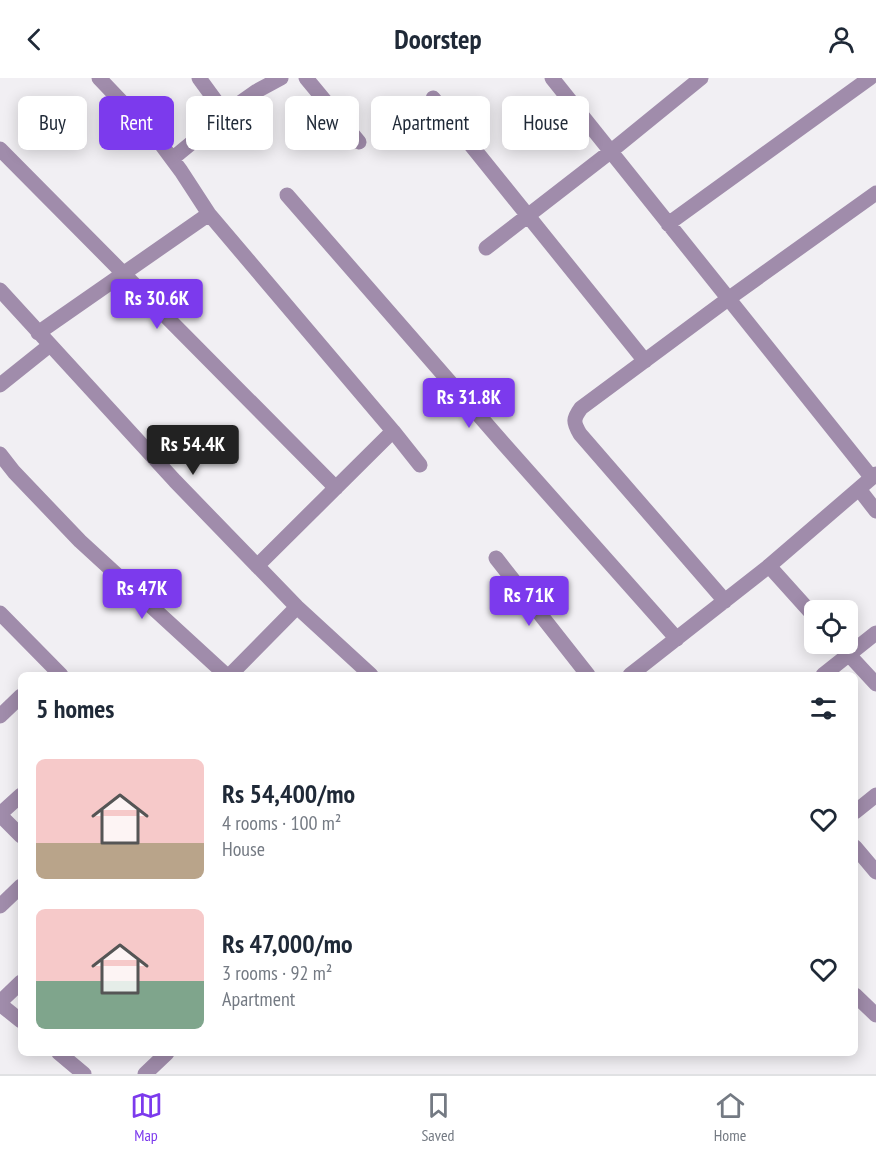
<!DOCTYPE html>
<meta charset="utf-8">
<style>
:root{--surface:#fff;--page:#f2f2f3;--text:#1f2937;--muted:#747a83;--line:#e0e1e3;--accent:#7c3aed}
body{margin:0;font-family:"PT Sans Narrow",sans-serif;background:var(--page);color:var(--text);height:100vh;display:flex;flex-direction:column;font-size:22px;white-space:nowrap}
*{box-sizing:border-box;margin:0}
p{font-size:20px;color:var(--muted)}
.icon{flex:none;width:33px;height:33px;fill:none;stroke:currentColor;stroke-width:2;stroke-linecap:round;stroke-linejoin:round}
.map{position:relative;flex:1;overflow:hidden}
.sheet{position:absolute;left:18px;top:594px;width:840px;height:384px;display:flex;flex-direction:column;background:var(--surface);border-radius:9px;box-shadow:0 3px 15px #0003}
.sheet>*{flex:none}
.guide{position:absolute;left:18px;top:18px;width:840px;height:54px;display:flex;gap:12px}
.fabs{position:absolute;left:804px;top:522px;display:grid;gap:12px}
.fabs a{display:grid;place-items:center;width:54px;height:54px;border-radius:9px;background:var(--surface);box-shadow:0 3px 15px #0003;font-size:30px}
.price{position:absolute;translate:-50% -51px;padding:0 14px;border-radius:6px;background:var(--accent);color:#fff;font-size:20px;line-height:39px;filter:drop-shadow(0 2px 3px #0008)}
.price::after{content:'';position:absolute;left:50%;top:36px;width:18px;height:14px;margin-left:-9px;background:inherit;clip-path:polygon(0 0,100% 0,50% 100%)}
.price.selected{background:#222;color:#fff}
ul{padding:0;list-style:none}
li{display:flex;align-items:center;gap:18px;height:150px;padding:0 18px}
li span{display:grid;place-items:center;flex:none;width:168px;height:120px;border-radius:9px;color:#555}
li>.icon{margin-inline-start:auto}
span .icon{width:72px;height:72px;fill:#fffc;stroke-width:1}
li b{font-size:26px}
h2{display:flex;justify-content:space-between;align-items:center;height:72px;padding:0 18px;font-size:26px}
.tag{padding:0 21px;border-radius:9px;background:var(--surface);box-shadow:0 3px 15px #0003;font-size:21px;line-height:54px}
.tag.selected{background:var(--accent);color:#fff}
header{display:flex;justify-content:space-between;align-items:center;height:78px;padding:0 18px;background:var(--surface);font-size:27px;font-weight:600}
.dock{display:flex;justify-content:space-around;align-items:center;height:84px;border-top:2px solid var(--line);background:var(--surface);font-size:16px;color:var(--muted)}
.dock a{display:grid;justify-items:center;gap:3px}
.dock .selected{color:var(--accent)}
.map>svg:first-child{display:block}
</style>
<header><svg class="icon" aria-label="back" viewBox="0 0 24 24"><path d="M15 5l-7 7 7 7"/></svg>Doorstep<svg class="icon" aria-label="person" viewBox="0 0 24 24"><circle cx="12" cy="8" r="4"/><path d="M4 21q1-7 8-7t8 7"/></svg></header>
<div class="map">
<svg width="876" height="996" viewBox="0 0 876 996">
<rect width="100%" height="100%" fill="#f1eff3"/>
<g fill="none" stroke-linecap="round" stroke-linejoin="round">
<!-- minor -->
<path stroke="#a08cab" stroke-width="15" d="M99,0L158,62L181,93L209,136L393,353L420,387
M199,0L226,37
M306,0L359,64
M552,0L872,400
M433,20L645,283
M0,71L336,410
M172,81L240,25L257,13L281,0
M287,117L503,365L677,561
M668,146L870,0
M486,170L610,74L701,0
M0,212L175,403L297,529L371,597
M38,255L209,136
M0,307L50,267
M0,376L14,394L80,463L226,597
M859,411L876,433
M496,480L588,597
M257,488L393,353
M769,488L814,538
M725,523L580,356C573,344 573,341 581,330L728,221L876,115
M0,535L61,597
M839,566L876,606
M230,597L297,529
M630,597L769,488L876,396
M823,597L876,555
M0,638L21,618
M855,734L876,717
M0,736L21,717
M0,737L21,758
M855,769L876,794
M0,828L21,808
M855,917L876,937
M0,924L21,904
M0,926L21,943
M59,975L84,996
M145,996L167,975"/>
</g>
</svg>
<div class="fabs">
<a><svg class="icon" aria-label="locate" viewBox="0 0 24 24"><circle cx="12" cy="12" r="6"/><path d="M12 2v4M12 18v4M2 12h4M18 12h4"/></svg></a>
</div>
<b class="price" style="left:157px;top:252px">Rs 30.6K</b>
<b class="price" style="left:469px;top:351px">Rs 31.8K</b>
<b class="price selected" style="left:193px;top:398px">Rs 54.4K</b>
<b class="price" style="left:142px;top:542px">Rs 47K</b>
<b class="price" style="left:529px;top:549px">Rs 71K</b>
<div class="guide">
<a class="tag">Buy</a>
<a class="tag selected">Rent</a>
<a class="tag">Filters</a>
<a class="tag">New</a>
<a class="tag">Apartment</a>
<a class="tag">House</a>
</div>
<section class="sheet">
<h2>5 homes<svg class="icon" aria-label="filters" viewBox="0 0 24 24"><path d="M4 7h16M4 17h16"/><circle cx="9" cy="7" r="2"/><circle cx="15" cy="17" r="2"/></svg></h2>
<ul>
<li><span style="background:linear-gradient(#f6c9c9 70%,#b9a48a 0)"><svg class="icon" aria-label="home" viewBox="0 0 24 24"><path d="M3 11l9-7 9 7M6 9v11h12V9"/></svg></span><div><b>Rs 54,400/mo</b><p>4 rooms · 100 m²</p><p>House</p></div><svg class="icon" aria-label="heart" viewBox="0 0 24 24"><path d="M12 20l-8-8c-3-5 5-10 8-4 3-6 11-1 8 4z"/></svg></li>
<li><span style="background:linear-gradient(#f6c9c9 60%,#7fa58c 0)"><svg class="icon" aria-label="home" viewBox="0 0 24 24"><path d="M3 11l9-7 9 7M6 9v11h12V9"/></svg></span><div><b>Rs 47,000/mo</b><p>3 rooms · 92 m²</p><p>Apartment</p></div><svg class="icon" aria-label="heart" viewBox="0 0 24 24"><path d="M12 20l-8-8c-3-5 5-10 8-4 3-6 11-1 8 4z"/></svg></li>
</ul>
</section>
</div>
<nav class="dock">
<a class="selected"><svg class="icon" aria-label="map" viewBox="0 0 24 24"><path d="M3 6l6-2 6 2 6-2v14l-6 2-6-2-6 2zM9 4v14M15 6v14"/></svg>Map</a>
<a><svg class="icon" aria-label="saved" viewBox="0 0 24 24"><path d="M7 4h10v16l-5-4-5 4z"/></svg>Saved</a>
<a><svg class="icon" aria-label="home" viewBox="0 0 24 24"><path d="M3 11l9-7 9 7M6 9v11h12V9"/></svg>Home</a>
</nav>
